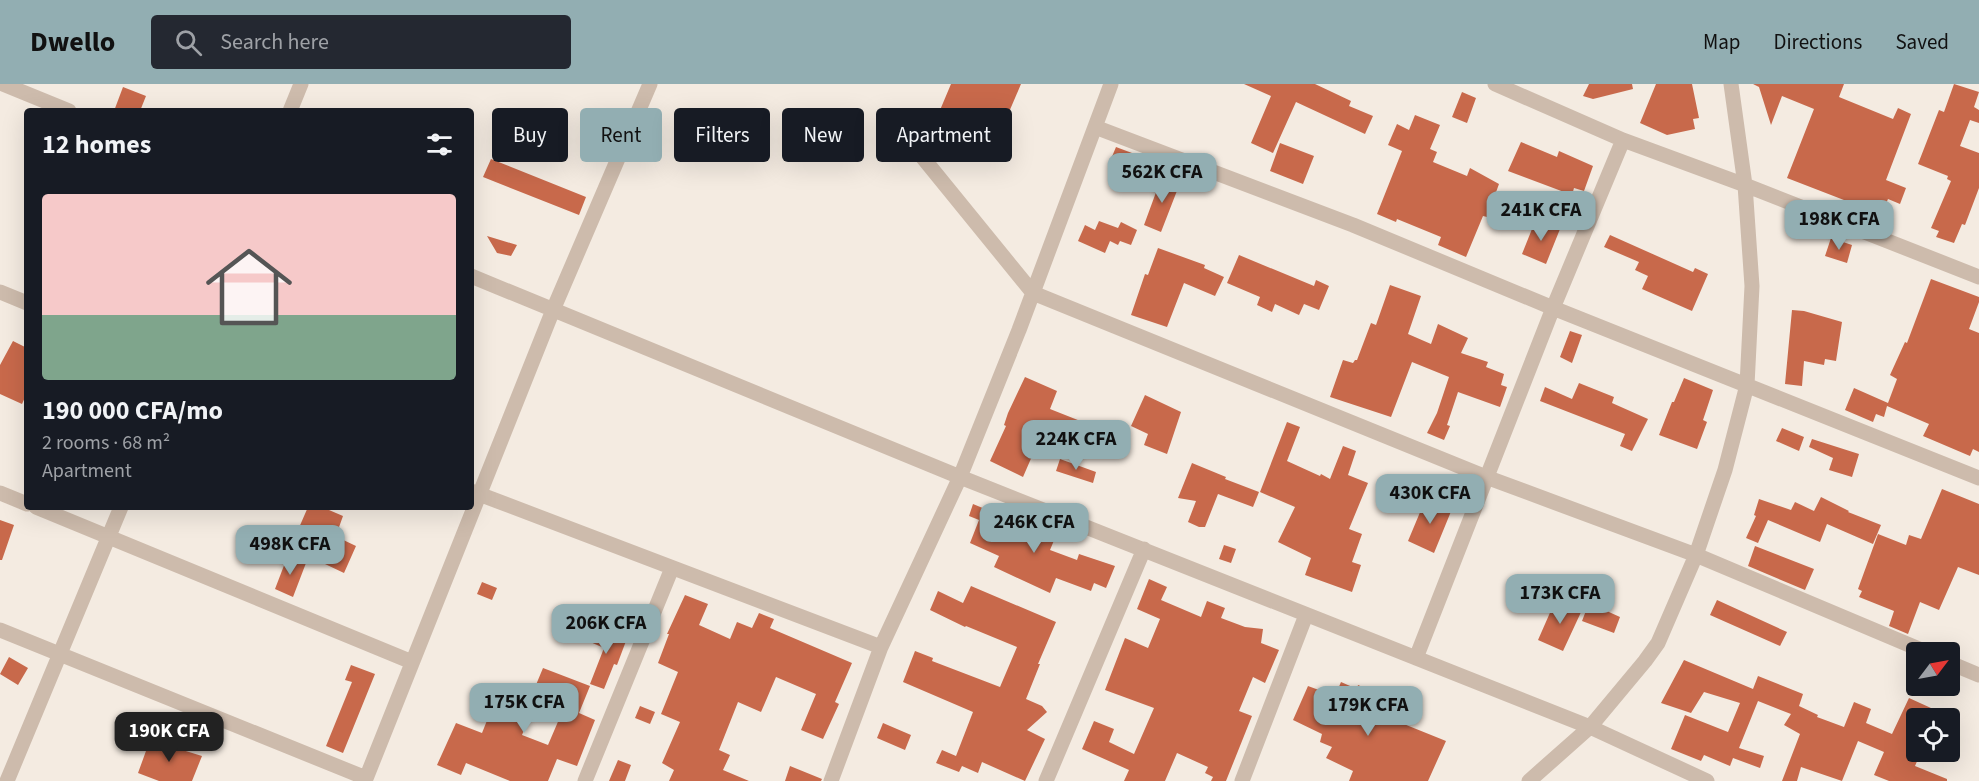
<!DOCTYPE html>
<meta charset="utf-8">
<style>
:root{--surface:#171b24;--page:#242831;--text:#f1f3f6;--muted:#9ea1a6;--line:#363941;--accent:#92aeb2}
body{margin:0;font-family:"Source Sans 3",sans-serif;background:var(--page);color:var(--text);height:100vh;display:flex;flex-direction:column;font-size:22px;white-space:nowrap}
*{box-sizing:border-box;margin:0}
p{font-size:20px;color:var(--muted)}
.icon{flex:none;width:33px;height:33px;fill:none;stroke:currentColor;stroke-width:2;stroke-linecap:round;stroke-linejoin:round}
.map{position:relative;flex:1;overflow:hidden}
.drawer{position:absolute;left:24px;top:24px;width:450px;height:402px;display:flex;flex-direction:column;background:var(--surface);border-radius:6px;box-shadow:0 6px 24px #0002}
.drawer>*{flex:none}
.guide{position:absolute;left:492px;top:24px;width:570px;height:54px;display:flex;gap:12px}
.needle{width:39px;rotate:58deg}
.controls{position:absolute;left:1906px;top:558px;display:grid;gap:12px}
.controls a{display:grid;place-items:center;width:54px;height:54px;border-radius:6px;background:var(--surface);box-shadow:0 6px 24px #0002;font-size:30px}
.price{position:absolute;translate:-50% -51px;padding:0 14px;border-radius:12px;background:var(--accent);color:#111;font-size:20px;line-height:39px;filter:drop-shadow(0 2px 3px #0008)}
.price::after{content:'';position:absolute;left:50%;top:36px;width:18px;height:14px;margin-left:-9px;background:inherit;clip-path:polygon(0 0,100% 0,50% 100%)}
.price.current{background:#222;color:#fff}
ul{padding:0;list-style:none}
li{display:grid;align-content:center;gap:12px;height:318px;padding:0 18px}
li+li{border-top:2px solid var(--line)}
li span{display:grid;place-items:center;height:186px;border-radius:6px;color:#555}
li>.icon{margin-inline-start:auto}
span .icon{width:108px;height:108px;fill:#fffc;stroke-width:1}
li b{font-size:26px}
h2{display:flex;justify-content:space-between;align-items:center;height:72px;padding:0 18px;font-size:26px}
.chip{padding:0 21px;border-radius:6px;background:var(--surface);box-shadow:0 6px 24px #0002;font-size:21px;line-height:54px}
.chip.current{background:var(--accent);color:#111}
header{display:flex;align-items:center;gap:36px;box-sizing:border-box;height:84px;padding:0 30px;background:var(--accent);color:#111}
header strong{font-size:28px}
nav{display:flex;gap:33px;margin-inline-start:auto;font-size:21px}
.search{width:420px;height:54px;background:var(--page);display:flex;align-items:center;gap:15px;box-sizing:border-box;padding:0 21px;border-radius:6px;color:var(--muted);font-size:22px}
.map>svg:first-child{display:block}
</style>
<header>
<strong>Dwello</strong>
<div class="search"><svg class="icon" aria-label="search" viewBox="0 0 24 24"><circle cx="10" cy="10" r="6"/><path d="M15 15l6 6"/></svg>Search here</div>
<nav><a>Map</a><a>Directions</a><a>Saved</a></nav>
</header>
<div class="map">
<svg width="1979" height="697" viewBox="0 0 1979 697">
<rect width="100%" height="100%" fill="#f4ebe1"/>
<!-- building -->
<path fill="#c8694b" d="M951,0H1021L994,63L935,38Z
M1244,0H1315L1351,17L1349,22L1373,32L1365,50L1296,18L1273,69L1251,59L1271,12Z
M1589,0H1632L1633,5L1593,15L1583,12Z
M1656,0H1692L1699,34L1693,35L1695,45L1667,51L1640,39Z
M1753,0H1844L1839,13L1893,35L1898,24L1911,30L1886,96L1906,104L1900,120L1888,115L1879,136L1860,128L1862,123L1787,94L1814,25L1782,12L1771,41L1759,3Z
M1954,0L1979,8L1974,23L1979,26V39L1970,36L1960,62L1979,69V104L1965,141L1962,140L1954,159L1936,153L1939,147L1931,144L1951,97L1947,95L1948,92L1918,80L1939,26L1944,28Z
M123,3L146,12L140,27H114Z
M1462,8L1476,14L1467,39L1452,33Z
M1415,31L1440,41L1430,65L1437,68L1433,78L1467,92L1470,84L1499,100L1487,133L1483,132L1466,173L1438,161L1441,153L1397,135L1396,138L1377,130L1402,67L1388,61L1397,40L1409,46Z
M1521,58L1557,73L1559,67L1593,82L1584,107L1574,104L1572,111L1508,87Z
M1280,59L1314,72L1303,100L1270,87Z
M1116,63L1132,69L1128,81L1111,75Z
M491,75L586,113L579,131L483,93Z
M1162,92L1180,99L1161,148L1144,141Z
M1536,135L1560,145L1546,180L1522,170Z
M1099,137L1118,144L1121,138L1137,146L1131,161L1120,157L1118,161L1110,157L1105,169L1078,157L1085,141L1095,146Z
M1610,151L1693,188L1695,184L1708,190L1692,227L1642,205L1648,192L1635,186L1639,178L1604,163Z
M487,152L517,161L511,172L497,169Z
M1831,154L1852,161L1847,179L1825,172Z
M1158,164L1205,181L1204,184L1224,193L1215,212L1184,199L1167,243L1131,231L1145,190L1148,191Z
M1239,171L1314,202L1316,196L1329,202L1319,226L1304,220L1299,231L1275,220L1272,228L1257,221L1260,213L1227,199Z
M1931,195L1979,213V218L1969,245L1979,249V368L1973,365L1970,372L1923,352L1929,340L1887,322L1884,333L1876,330L1873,338L1845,326L1854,304L1888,319L1897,295L1890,291L1905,258L1907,259Z
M1390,201L1421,212L1408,250L1431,260L1438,240L1468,254L1461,269L1488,278L1486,283L1504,290L1501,301L1507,303L1500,323L1458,308L1447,341L1450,342L1444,356L1427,349L1437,329L1449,293L1412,278L1391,333L1330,313L1343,276L1353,279L1355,276H1357L1371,239L1376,241Z
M1792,226L1804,227L1842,238L1836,277L1825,275L1824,281L1804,277L1802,302L1785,300Z
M1570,247L1582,251L1572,279L1560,273Z
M13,257L27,264V309L22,320L0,310V281Z
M1025,293L1057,307L1050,325L1098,344L1092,359L1046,340L1023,393L990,377L1006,342L1004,341L1008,329Z
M1684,294L1713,306L1703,336L1707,338L1697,365L1659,351L1672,318H1674Z
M1579,299L1614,313L1612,319L1648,335L1632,367L1620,362L1625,350L1540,317L1545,303L1572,315Z
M1145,311L1181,328L1167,370L1144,361L1148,350L1131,342Z
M1287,338L1300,343L1287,377L1320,392L1321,390L1330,395L1343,362L1356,367L1348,391L1368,399L1349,445L1362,450L1352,478L1361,481L1352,508L1305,491L1311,474L1278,458L1295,423L1260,408Z
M1782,344L1804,353L1799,367L1776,357Z
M1812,355L1859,370L1852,393L1829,386L1833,374L1809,363Z
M1060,375L1096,388L1093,399L1056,387Z
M1192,379L1226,393L1225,395L1259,408L1253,423L1218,410L1205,443H1199L1188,438L1196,417L1178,414Z
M1942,405L1979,420V491L1958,483L1939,526L1920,518L1908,550L1889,542L1894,527L1859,513L1862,507L1858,505L1878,450L1906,461L1909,451L1921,455Z
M1821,413L1849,427L1848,428L1881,441L1873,460L1827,440L1820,458L1768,436L1758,459L1746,454L1756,432L1754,431L1759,415L1791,426L1795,418L1814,427Z
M1426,414L1452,425L1434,469L1408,457Z
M973,420L1055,454L1050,466L1077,476L1079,470L1115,482L1106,504L1094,499L1091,507L1056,494L1050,509L994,483L999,472L970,459L979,436L969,432Z
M308,423H322L343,432L333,460L298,446Z
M0,436L14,441L2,476H0Z
M337,453L356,462L344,489L325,480Z
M1224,461L1236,465L1231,479L1219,475Z
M1755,462L1814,485L1805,506L1748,482Z
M288,471L306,479L293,513L275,505Z
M1149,495L1167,503L1161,516L1201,533L1207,517L1225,524L1221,534L1245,543L1263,545L1261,559L1279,566L1265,599L1253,593L1239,627L1252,632L1226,697H1211L1213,693L1205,689L1208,683L1177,669L1165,697H1124L1129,686L1082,665L1094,637L1114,645L1109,658L1134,670L1154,624L1105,606L1125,554L1148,564L1160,535L1137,525Z
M482,498L497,504L492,516L477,510Z
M971,502L1056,538L1038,580H1040L1026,615L1042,622L1047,628L1027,646L1045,655L1025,697L982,678L978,689L962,682L959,688L936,679L942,666L956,672L973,628L903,598L915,567L933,574L932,577L1000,603L1017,563L966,542L965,543L930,526L938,507L963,519Z
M685,511L708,520L699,541L730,555L737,538L752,544L759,529L774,535L770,544L852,579L835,618L839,620L823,655L801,646L816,610L776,593L761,628L738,618L719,666L730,671L723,686L749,697H669L674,686L662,679L680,638L661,630L678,588L658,579L669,550H667Z
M1556,515L1582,526L1563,567L1538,556Z
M1717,516L1787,548L1780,562L1710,531Z
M1589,519L1620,533L1614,549L1582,537Z
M595,541L626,557L617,581L614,580L604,605L590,600L604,564L588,557Z
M9,573L28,584L18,601L0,590Z
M1684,576L1753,605L1758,592L1803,610L1799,622L1818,631L1817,633L1844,643L1854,618L1871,625L1866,639L1892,650L1909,614L1931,624L1926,634H1917V668H1921L1915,682L1947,695V697H1889L1874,691L1884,668L1858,657L1842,697L1801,683L1797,697H1782L1800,650L1784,641L1791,630L1758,617L1739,664L1764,672L1760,684L1733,674L1730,682L1704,671L1701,677L1671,665L1685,631L1728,648L1740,619L1704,608L1691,629L1661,619Z
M351,581L375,590L343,669L326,662L352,598L345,596Z
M543,584L590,602L579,629L595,636L577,682L557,675L548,697H510L466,679L461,691L437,681L456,639L482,649L498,609L533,624L522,651L548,661L560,633L528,620Z
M1341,598L1357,605L1358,601L1381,611L1374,628L1446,657L1428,697H1349L1353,687L1326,674L1332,663L1320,658L1322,650L1293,636L1308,602L1335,612Z
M640,622L655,628L650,640L635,634Z
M883,639L911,651L905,666L877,654Z
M150,656L202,672L192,697H159L138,689Z
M618,676L631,681L625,697H609Z
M790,682L822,695L821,697H785Z"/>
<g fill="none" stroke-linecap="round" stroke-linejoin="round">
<!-- street -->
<path stroke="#cdbbac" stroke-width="15" d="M3,0L69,27
M1495,0L1623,56L1745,101L1979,193
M290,27L301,0
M1095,43L1353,141L1553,224L1979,394
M915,64L1033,209L1486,393L1696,471L1926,568
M471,192L960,393L1590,643L1707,697
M0,208L27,219
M471,407L881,563
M0,409L27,420
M36,423L412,578
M0,546L366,694
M1416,574L1553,224L1623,56
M1950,579L1979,591
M7,697L121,423
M365,697L553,226L650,0
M585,697L672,484
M831,697L881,563L960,393L1019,246L1111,0
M1046,697L1144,465
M1242,697L1306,531
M1529,697L1590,643L1645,577L1658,559L1696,471L1725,386L1747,301L1752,202L1745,101L1731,0"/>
</g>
</svg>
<div class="controls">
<a><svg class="needle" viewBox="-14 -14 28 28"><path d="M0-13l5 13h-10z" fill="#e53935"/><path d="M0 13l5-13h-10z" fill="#9ea1a6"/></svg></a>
<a><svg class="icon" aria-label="locate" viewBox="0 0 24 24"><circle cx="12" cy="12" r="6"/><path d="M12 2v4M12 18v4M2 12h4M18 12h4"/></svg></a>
</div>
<b class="price" style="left:1162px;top:120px">562K CFA</b>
<b class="price" style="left:1541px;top:158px">241K CFA</b>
<b class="price" style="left:1839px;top:167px">198K CFA</b>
<b class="price" style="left:1076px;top:387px">224K CFA</b>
<b class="price" style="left:1430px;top:441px">430K CFA</b>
<b class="price" style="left:1034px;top:470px">246K CFA</b>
<b class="price" style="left:290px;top:492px">498K CFA</b>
<b class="price" style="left:1560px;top:541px">173K CFA</b>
<b class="price" style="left:606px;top:571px">206K CFA</b>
<b class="price" style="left:524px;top:650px">175K CFA</b>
<b class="price" style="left:1368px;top:653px">179K CFA</b>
<b class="price current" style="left:169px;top:679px">190K CFA</b>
<div class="guide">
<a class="chip">Buy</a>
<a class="chip current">Rent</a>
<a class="chip">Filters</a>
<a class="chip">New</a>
<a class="chip">Apartment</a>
</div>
<section class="drawer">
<h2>12 homes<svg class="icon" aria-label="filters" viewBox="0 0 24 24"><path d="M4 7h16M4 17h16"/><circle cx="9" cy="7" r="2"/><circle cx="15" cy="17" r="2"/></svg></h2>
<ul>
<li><span style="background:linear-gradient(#f6c9c9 65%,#7fa58c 0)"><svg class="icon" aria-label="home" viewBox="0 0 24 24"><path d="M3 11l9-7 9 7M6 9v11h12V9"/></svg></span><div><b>190 000 CFA/mo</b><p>2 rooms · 68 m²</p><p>Apartment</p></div></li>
</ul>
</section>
</div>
